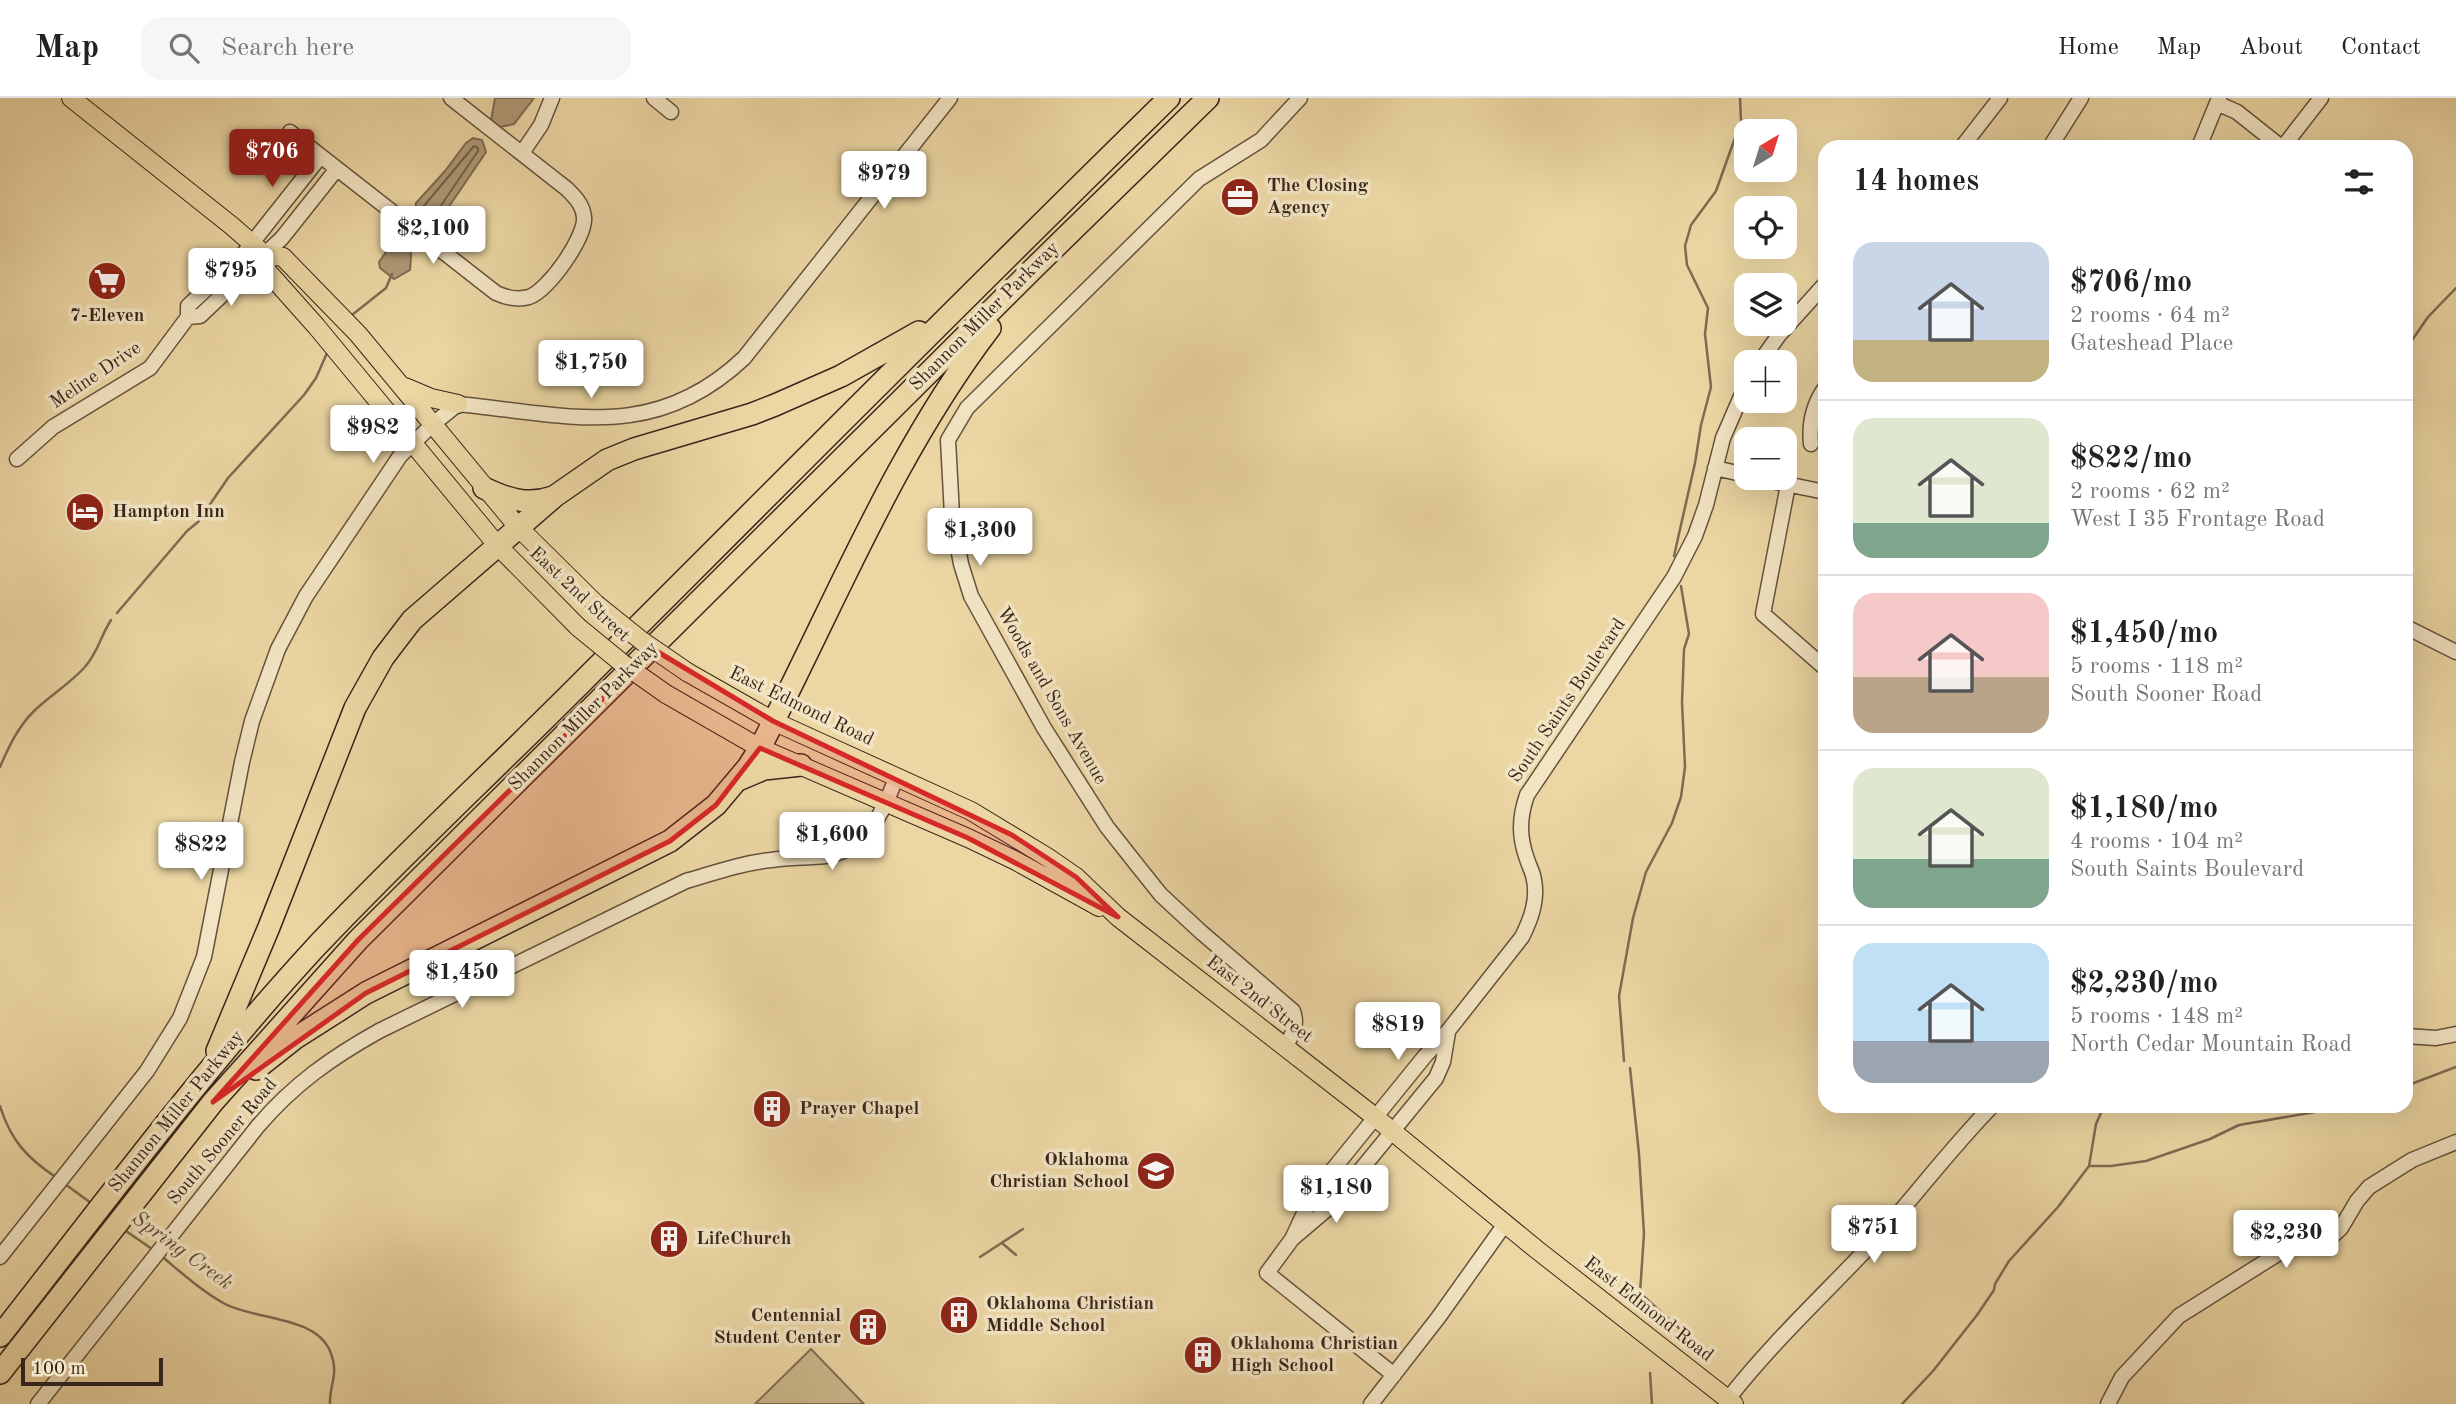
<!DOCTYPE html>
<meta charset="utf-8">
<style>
:root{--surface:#fff;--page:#f6f6f6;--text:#222;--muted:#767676;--line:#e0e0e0;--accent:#8f2418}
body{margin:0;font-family:"Old Standard TT",serif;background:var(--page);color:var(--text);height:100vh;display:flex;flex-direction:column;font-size:26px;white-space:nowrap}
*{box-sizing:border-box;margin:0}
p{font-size:23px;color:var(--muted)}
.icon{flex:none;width:38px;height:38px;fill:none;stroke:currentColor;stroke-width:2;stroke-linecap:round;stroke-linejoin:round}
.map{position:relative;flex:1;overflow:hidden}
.drawer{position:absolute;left:1818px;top:42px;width:595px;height:973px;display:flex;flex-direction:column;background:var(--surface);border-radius:21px;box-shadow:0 7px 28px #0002}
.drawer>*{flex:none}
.needle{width:46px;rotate:38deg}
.controls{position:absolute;left:1734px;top:21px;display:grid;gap:14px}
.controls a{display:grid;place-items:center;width:63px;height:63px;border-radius:14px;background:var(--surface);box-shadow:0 7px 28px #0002;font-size:35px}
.scale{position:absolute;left:21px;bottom:18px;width:142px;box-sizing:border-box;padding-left:7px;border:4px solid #38251c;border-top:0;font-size:19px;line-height:24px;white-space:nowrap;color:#38251c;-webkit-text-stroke:5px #f3e5c4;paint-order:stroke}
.price{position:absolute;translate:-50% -60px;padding:0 16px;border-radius:7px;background:#fff;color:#222;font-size:23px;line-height:46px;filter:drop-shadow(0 2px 4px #0008)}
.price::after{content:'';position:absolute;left:50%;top:42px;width:21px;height:16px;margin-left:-10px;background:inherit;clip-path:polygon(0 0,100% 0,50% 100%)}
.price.selected{background:var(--accent);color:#fff}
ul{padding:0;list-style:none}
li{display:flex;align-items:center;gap:21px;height:175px;padding:0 35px}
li+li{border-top:2px solid var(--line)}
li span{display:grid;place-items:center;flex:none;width:196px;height:140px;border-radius:21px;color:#555}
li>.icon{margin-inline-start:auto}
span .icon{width:84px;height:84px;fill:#fffc;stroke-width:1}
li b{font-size:30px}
h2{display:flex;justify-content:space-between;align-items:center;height:84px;padding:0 35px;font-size:30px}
header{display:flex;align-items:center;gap:42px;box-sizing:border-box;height:98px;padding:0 35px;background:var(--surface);border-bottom:2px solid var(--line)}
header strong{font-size:33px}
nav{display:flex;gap:38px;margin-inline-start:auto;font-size:24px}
.search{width:490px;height:63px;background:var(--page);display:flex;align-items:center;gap:18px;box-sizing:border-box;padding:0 24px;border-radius:21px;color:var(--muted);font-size:26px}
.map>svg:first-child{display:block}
</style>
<header>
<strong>Map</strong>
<div class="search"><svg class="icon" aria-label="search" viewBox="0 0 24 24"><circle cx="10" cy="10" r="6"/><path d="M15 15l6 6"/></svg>Search here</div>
<nav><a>Home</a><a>Map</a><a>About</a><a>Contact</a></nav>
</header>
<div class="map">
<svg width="2456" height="1306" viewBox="0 0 2456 1306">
<rect width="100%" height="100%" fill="#ecd7a4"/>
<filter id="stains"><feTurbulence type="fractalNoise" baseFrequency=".00286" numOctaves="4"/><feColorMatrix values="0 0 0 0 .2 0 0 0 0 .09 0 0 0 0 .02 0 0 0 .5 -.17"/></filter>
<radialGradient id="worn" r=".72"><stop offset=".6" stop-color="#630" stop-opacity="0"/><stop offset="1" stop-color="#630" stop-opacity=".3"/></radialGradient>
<!-- green -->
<path fill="#cdb98d" stroke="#826f54" stroke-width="2" d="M811,1251L864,1306H755Z"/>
<!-- water -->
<path fill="#af9a76" stroke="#7f6b52" stroke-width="2" d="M495,0H534L514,26L500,29L491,22Z
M473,40L482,42L486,54L446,113L439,121L422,128L414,122L416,105L445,73L466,45Z
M401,139C414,146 411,159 410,172L394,181L380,170L379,164L395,141Z"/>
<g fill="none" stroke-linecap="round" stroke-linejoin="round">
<!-- shore -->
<path stroke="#746049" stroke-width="2" d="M474,48L478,50V53L440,109L434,116L423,119V109Z"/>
<!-- stream -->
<path stroke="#7f6b52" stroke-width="2.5" d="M352,217L386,190L392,176
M2406,251L2428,219L2456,190
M1674,458L1695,365L1701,327L1711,289L1705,236L1708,210L1687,167L1685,148L1691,127L1716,93L1741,23L1740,0
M117,515L187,433L198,424L228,380L304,297L316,280L327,255
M0,669C9,648 18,629 34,613C50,598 69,586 84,570C98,555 100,539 111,522
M1624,963L1619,898L1633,820L1646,774L1672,725L1681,699L1685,669L1682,604L1684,551L1689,536L1681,488
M1630,970L1639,1056L1644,1136L1640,1195L1680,1231L1677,1238
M2406,988L2456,969
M0,1008C11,1043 27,1060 57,1080
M2090,1068H2111L2146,1063L2210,1041L2239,1027L2350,1008
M65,1086L91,1105
M123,1131L152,1151
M1002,1145L1016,1157
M160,1157C181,1174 201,1193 225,1206C256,1222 315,1218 330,1253C340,1277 329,1286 330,1306
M980,1159L1023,1131
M1650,1275L1652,1306
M1902,1306L1933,1273L1977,1217L1994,1192L1995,1186L2009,1163L2058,1109L2089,1068L2096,1026L2104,1008"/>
<!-- minor casing -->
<g stroke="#65523e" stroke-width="17">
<path id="minor" d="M654,0L671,14
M2217,5L2237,14L2281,49
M290,34L496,195C507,200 518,202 529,199C548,193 586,139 584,119C583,107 575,99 567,91L451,0
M1962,49L2000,0
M2050,49L2081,0
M2199,49L2219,0
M2283,49L2321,0
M522,55L541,27L552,0
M188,219L200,218L282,140L336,72
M1760,264L1779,237L1825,186
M1811,346C1809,326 1813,307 1825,290
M17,361L53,329L150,270L188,219V208L241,159L320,59
M1715,370L1746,377
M1757,380L1825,394
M1788,387L1763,516L1825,570
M2406,529L2456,554
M2406,938L2436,940L2456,936
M1285,949C1293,936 1298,927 1293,913L1201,834L1161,797L1137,767L1107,729L1044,630L971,498L961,466L952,417L948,342L967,310L1199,81L1261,42L1300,0
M1292,1141L1313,1096L1425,958L1448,933L1522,839C1531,821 1538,802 1534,782C1533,774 1529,768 1527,761C1519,739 1519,720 1527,697L1674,479L1695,438L1706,407L1723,340L1746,287
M0,1159L147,973L180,920L204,859L242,664L252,623L278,551L306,498L400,358L433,326L458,306C568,317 654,345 744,260L950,0
M1394,1277L1267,1175L1292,1141L1332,1107L1436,980L1443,964L1448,934
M1728,1301C1774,1242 1829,1192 1880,1137C1918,1094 1952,1049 1992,1008
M38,1306L258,1028C294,986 331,960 379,933L686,783C714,775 742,765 771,762C789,759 807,760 825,758C867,753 883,713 897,678
M1371,1306L1438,1220L1505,1126
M2108,1306L2122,1279L2179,1218L2287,1150L2329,1141L2341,1130L2357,1103L2369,1089L2412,1062L2456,1044"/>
</g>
<!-- major casing -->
<g stroke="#38251c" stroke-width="20">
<path id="major" d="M71,0L232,128L264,156L283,159L358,236L518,429L596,506
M264,156L267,173L316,228L497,447L578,529
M405,289L431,300L458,306
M687,574L773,623L971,713L1047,759L1076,779L1118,819L1375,1019L1536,1151L1734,1306
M666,596L760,650L968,740L1016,763L1099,809"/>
</g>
<!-- highway casing -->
<g stroke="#38251c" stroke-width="24">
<path id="highway" d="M484,390C507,401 528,408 553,399
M738,682L764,671L801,667
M217,953L269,829L355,610L383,560L412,522L555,398L607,362L634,351L752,316L775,307L841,278L919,234
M256,971L294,941L366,895L670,743L716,707L748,669L760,650C834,508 893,357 990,230
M0,1238C102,1108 201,974 313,852C403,756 500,667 592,574C784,382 975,190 1169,0
M0,1275L213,1004L358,842L1038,166L1208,0"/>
</g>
<!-- minor -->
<use href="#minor" stroke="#f3e5c4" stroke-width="14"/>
<!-- major -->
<use href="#major" stroke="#ecd7a4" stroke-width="18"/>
<!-- highway -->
<use href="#highway" stroke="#ecd7a4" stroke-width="21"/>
<!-- major-bridge casing -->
<g stroke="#38251c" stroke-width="20" stroke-linecap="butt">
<path id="major-bridge" d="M596,506L642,543L687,574
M578,529L622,565L666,596"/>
</g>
<!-- major-bridge -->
<use href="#major-bridge" stroke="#ecd7a4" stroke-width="18"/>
</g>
<!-- marked area -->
<path fill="#d62828" fill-opacity="0.2" stroke="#d62828" stroke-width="5" stroke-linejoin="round" d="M653,551L773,623L1012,737L1076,779L1118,819L968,740L760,650L716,707L670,743L366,895L213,1004L358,842Z"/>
<!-- icons -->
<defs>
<g id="office-disc" transform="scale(2.0125)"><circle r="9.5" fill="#8f2418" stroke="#f3e5c4"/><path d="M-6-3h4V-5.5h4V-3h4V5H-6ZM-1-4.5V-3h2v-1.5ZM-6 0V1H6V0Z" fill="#fff"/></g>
<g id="supermarket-disc" transform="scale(2.0125)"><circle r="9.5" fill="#8f2418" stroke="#f3e5c4"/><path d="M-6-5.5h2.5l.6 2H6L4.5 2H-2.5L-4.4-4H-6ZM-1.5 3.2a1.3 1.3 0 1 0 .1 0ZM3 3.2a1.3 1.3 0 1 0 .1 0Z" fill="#fff"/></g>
<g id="hotel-disc" transform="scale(2.0125)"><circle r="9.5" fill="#8f2418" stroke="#f3e5c4"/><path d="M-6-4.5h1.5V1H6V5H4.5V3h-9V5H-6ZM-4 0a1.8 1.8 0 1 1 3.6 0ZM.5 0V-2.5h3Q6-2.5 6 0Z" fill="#fff"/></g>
<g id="building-disc" transform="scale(2.0125)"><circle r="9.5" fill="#8f2418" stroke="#f3e5c4"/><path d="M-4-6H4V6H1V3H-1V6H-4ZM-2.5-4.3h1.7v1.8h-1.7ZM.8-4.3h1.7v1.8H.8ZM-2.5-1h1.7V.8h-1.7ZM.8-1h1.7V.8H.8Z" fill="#fff"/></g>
<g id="school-disc" transform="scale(2.0125)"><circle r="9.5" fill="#8f2418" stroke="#f3e5c4"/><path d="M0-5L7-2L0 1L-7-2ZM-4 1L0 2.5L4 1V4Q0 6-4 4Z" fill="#fff"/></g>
</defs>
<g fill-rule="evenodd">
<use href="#office-disc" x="1240" y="99"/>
<use href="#supermarket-disc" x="107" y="183"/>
<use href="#hotel-disc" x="85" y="414"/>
<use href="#building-disc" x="772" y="1011"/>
<use href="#school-disc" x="1156" y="1073"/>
<use href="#building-disc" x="669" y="1141"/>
<use href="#building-disc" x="959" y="1217"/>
<use href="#building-disc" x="868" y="1229"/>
<use href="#building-disc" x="1203" y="1257"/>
</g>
<g text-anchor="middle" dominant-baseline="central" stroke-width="7" stroke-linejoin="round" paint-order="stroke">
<!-- poi labels -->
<g font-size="19" font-weight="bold" fill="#38251c" stroke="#f3e5c4" text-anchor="start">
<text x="1267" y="88">The Closing<tspan x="1267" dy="22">Agency</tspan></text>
<text x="107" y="218" text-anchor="middle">7-Eleven</text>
<text x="112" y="414">Hampton Inn</text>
<text x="799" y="1011">Prayer Chapel</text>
<text x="1129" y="1062" text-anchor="end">Oklahoma<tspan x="1129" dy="22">Christian School</tspan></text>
<text x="696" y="1141">LifeChurch</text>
<text x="986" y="1206">Oklahoma Christian<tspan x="986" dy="22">Middle School</tspan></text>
<text x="841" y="1218" text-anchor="end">Centennial<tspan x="841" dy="22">Student Center</tspan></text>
<text x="1230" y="1246">Oklahoma Christian<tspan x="1230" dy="22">High School</tspan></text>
</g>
<!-- street labels -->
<g font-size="19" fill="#38251c" stroke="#f3e5c4">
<text transform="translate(985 219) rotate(-45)">Shannon Miller Parkway</text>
<text transform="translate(96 278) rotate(-34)">Meline Drive</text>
<text transform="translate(579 497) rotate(43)">East 2nd Street</text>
<text transform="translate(1051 598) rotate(60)">Woods and Sons Avenue</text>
<text transform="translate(1568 603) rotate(-56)">South Saints Boulevard</text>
<text transform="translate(801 609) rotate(26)">East Edmond Road</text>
<text transform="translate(584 619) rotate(-45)">Shannon Miller Parkway</text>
<text transform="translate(1259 902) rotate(38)">East 2nd Street</text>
<text transform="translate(177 1014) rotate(-51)">Shannon Miller Parkway</text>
<text transform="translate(223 1044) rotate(-50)">South Sooner Road</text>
<text transform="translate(1648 1212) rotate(38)">East Edmond Road</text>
</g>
<!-- water labels -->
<g font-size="21" font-style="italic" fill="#5c4837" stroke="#f3e5c4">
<text transform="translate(182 1153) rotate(36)">Spring Creek</text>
</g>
</g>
<rect width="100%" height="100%" filter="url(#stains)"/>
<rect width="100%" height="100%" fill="url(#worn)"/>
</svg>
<div class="controls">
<a><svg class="needle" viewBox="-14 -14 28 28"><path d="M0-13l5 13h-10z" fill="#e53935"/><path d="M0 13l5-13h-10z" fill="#767676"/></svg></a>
<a><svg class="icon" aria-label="locate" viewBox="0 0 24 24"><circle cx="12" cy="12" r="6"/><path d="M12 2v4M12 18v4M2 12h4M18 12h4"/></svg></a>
<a><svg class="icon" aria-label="layers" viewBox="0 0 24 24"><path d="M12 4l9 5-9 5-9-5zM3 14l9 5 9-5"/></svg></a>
<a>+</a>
<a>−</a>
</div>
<div class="scale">100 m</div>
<b class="price selected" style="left:272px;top:91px">$706</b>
<b class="price" style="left:884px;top:113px">$979</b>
<b class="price" style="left:433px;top:168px">$2,100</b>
<b class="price" style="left:231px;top:210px">$795</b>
<b class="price" style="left:591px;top:302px">$1,750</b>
<b class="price" style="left:373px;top:367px">$982</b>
<b class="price" style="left:980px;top:470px">$1,300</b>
<b class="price" style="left:832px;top:774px">$1,600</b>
<b class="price" style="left:201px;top:784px">$822</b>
<b class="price" style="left:462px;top:912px">$1,450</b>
<b class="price" style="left:1398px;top:964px">$819</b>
<b class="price" style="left:1336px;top:1127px">$1,180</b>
<b class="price" style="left:1874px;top:1167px">$751</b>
<b class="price" style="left:2286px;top:1172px">$2,230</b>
<section class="drawer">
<h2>14 homes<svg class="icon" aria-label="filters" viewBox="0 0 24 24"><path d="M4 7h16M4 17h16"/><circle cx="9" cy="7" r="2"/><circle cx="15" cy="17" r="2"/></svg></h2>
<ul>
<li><span style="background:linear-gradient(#c9d6e8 70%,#c2b280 0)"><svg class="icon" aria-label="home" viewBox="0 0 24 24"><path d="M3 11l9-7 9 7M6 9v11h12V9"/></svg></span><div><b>$706/mo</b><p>2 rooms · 64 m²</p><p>Gateshead Place</p></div></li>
<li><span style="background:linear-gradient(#dfe7d0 75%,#7fa58c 0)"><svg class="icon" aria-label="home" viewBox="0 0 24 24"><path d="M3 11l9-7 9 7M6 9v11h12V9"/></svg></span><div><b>$822/mo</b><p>2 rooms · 62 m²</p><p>West I 35 Frontage Road</p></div></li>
<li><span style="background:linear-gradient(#f6c9c9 60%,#b9a48a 0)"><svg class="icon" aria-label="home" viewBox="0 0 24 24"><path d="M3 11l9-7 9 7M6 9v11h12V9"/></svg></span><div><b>$1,450/mo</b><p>5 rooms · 118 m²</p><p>South Sooner Road</p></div></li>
<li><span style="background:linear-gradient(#dfe7d0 65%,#7fa58c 0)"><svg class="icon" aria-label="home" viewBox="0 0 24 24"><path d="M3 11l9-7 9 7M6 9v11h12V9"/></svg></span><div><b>$1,180/mo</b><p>4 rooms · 104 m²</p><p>South Saints Boulevard</p></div></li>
<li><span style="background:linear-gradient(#bfe0f5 70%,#9aa5b1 0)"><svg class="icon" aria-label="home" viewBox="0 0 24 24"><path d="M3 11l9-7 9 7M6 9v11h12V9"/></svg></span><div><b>$2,230/mo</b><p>5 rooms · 148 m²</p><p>North Cedar Mountain Road</p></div></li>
</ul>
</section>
</div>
